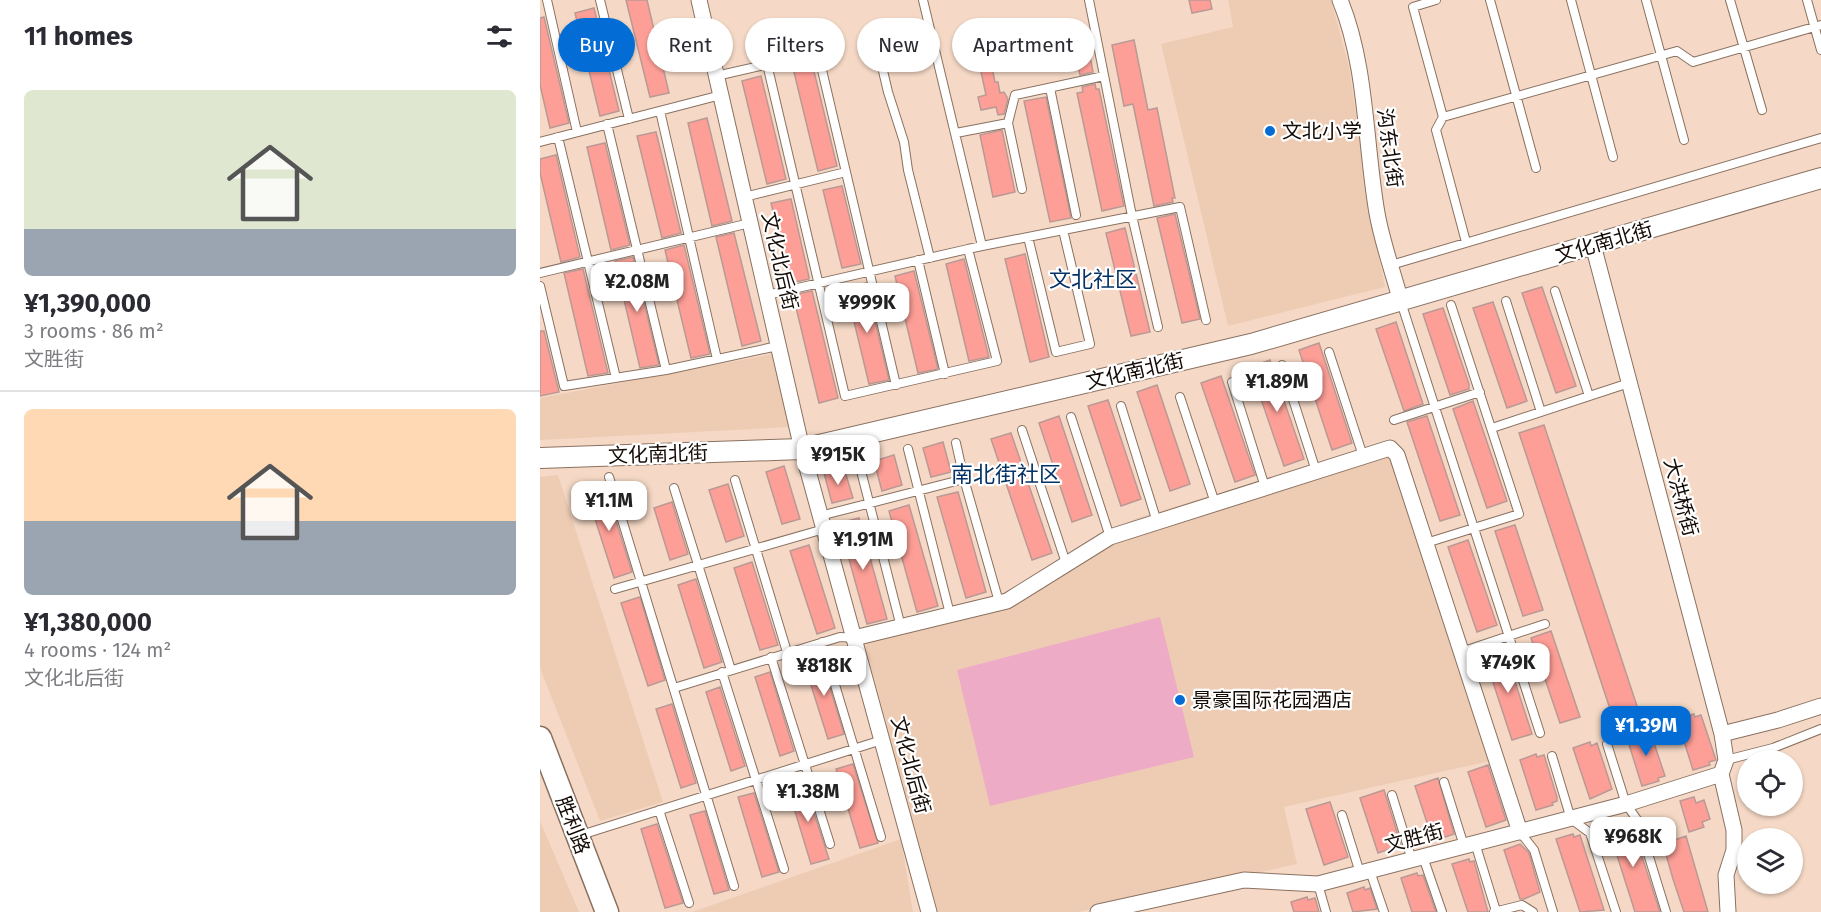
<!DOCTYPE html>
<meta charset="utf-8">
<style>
:root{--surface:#fff;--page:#f7f7f7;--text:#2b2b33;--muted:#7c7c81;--line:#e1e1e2;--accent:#036dd5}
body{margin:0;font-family:"Fira Sans","Noto Sans SC",sans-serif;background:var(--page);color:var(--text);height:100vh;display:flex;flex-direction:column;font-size:22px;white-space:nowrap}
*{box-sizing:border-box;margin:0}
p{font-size:20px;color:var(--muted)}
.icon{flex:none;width:33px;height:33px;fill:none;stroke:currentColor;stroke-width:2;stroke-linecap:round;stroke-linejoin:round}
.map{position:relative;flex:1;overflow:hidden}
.details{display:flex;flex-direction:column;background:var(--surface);width:540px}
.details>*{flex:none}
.hud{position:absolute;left:18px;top:18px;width:570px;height:54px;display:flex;gap:12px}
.buttons{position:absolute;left:1197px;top:750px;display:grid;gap:12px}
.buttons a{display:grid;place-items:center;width:66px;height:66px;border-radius:50%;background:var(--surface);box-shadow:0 2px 4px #0004;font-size:30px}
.price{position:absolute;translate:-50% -51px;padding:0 14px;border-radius:12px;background:#fff;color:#222;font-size:20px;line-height:39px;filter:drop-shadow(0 2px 3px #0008)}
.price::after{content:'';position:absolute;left:50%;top:36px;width:18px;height:14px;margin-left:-9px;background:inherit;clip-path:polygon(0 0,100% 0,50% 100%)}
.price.selected{background:var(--accent);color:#fff}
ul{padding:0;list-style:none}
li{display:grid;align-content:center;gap:12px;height:318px;padding:0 24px}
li+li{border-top:2px solid var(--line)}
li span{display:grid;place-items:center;height:186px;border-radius:9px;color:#555}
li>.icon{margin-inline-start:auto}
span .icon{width:108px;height:108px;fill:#fffc;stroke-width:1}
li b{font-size:26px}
h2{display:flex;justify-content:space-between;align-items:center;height:72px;padding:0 24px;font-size:26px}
.chip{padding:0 21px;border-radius:27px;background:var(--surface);box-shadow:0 2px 4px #0004;font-size:21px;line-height:54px}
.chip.selected{background:var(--accent);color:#fff}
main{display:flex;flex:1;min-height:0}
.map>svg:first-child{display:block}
</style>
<main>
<section class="details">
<h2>11 homes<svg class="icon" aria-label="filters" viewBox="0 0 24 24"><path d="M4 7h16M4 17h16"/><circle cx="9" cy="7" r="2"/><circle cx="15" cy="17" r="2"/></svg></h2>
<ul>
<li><span style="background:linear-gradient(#dfe7d0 75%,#9aa5b1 0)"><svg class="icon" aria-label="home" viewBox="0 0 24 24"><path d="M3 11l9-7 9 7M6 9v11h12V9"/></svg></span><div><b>¥1,390,000</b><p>3 rooms · 86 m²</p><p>文胜街</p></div></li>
<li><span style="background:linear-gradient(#ffd9b3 60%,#9aa5b1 0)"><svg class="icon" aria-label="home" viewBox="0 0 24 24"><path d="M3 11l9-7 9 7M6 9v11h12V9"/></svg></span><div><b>¥1,380,000</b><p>4 rooms · 124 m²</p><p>文化北后街</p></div></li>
</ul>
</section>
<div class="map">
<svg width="1281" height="912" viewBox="0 0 1281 912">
<rect width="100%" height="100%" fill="#f5d9c6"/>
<!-- built -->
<path fill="#eeccb4" d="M688,0H791L809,67L835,239L845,287L688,326L621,44L693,27Z
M233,354L251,427L0,440V398Z
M856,440L959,759L744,807L757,864L539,912H398L324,641L465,598L564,535L597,518Z
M18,475L123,802L60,821L0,668V477Z
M0,821L39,912H0Z
M361,839L373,912H152Z"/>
<!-- green -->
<path fill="#eeabc6" d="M620,617L654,757L450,806L417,670Z"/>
<!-- building -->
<path fill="#fe9f97" stroke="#ba9995" stroke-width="1.5" d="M86,0H107L129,93L110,97Z
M649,0H670L672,9L652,13Z
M54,8L79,111L60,116L35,13Z
M4,17L29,123L10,128L0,85V18Z
M594,40L608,110L617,108L635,198H632L633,202L614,206L593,104L584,106L572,45Z
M540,42L542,53L546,52L547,57L550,56L553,72L540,75L538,67L523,70L520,57L528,55L526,45Z
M447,43L455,82H458L460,93L464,92L468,99L464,114L458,115L456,107L441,110L438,97L446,95L440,67L430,69L425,48Z
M272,63L297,166L278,171L253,68Z
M221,76L246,179L227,184L202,81Z
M555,84L556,89H559L584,206L562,211L537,93L543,92L542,87Z
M506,97L531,218L510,222L484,101Z
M167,118L192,221L172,226L148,123Z
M462,130L475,192L453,197L440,135Z
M116,132L141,233L122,238L97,136Z
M65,143L90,245L71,250L47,147Z
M16,155L40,257L21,262L0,173V159Z
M302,186L321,264L302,268L283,190Z
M251,199L269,277V279L251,283L231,203Z
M635,214L660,319L642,323L617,218Z
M585,228L610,332L591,336L566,233Z
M194,233L221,341L202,346L176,237Z
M144,245L170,354L151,358L125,250Z
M485,254L509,357L490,362L465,259Z
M93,257L119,365L100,368L75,261Z
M424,259L449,357L429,361L406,264Z
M43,269L68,373L48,376L24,273Z
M374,271L398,369L378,373L355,276Z
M326,283L349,380L329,384L306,288Z
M1002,287L1036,386L1016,393L982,293Z
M272,291L298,398L279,403L253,295Z
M953,302L987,401L967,408L933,308Z
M903,308L929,384V389L910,395L883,314Z
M856,322L883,404L864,411L836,329Z
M0,331H4L19,392L0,396Z
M779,343L812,443L792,450L759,350Z
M730,360L764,459L744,466L710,367Z
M681,376L715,475L695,482L661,383Z
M617,385L650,484L630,491L597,392Z
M568,400L601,499L581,506L548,406Z
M933,401L967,501L947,508L913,409Z
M519,416L552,515L532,522L499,423Z
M887,416L920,515L900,521L867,422Z
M1004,425L1098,709L1073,718L979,433Z
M471,433L512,553L492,560L451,439Z
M403,442L411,472L391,477L383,448Z
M354,455L362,485L342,491L334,461Z
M244,466L260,519L242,524L226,472Z
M304,468L313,498L292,503L284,473Z
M188,484L204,536L186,542L169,490Z
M65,486L92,572L74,578L46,491Z
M418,492L446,592L426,598L397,497Z
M132,502L148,554L130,560L114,508Z
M369,505L398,606L377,612L349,511Z
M319,518L347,619L327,624L299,523Z
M975,525L1003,610L983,616L955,531Z
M928,540L957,625L937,632L908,547Z
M269,545L295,628L277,634L250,551Z
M212,562L238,645L220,650L194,568Z
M156,579L182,662L164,668L138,585Z
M100,597L125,680L108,686L81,603Z
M1011,631L1040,717L1020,723L991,638Z
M964,648L992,734L972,740L944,655Z
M280,655L304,734L288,739L263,660Z
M230,672L254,751L240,756L215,677Z
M180,687L205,766L191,771L166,692Z
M132,704L156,783L141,788L116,709Z
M1154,714L1155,717L1161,715L1176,760L1169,762L1170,765L1153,770L1137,719Z
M1102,730L1103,733L1110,731L1125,776L1118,778L1119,781L1102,786L1086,735Z
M1050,742L1051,746L1057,743L1072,789L1050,799L1033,748Z
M996,754L997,757L1004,755L1017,797V801L1012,803L1013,805L996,810L980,760Z
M313,764L338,843L320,848L296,769Z
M948,765L966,820L946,827L928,772Z
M898,778L914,834L893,841L875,786Z
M263,780L289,859L271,864L247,785Z
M844,790L861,845L838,853L820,798Z
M214,793L239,872L222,877L198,797Z
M1154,797L1156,803L1164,800L1170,819L1162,822L1164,827L1149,832L1140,801Z
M790,802L808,857L784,865L766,809Z
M165,811L189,890L174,894L150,815Z
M1090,820L1108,875L1120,912H1095L1068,827Z
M117,824L143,903L125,908L101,829Z
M1033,834L1034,837L1040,835L1064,910L1040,912L1016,839Z
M1146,836L1155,867L1168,912H1144L1133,879L1123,844Z
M980,844L989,853L1000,892L984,899H980L964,850Z
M929,859L930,862L934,861L948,912H928L912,864Z
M877,873L878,876L883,875L896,912H872L861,878Z
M824,887L825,890L830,888L837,909L813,912L807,893Z
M767,897L768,900L775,898L779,912H754L751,902Z"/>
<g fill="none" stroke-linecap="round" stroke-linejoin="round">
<!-- service casing -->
<g stroke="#8a7160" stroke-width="10">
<path id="service" d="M7,0L37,132
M60,0L89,119
M383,0L442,246
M549,0L592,216L618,327
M896,0L873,7L903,117L896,130L926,242
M950,0L996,168
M1031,0L1073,157
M1106,0L1144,140
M1190,0L1222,110
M1267,0L1281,50
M334,33L348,92L364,142L368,170L390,258
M227,64L305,396L457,361L428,249L442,246L640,207L666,320
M176,76L278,53L356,385
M510,88L536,215
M120,111L177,359
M903,117L1137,51L1153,62L1281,25
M468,123L475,95L564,76
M67,124L126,370
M416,133L468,123L482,189
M18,137L76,378
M0,142L181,95
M204,197L306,172
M488,237L516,352L550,344L523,230
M378,260L405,374
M851,265L1281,138
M0,273L210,223
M0,286L24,386L126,370L238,346
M1015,291L1049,396
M227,295L428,249
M966,301L1001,412
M861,302L1000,733
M789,352L823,456
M742,365L776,471
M692,382L725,487
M640,397L675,503
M581,406L617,522
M531,417L570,537
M854,420L940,392
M952,428L1089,383
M482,430L526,563
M416,443L424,479
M368,449L410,614
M320,467L361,627
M69,477L194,886
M195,480L247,652
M134,488L191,670
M280,516L424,479L459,602
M886,543L979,514L911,305
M75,589L284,529
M282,642L341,837
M921,652L1005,624
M231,657L290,844
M182,672L244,869
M134,688L300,637L314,638
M1067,744L1086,804L1098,821L1126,912
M1012,756L1031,819L1050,833L1076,912
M1186,760L1233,748L1281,729
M904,782L924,846
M852,795L872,860
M119,810L149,903
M802,815L820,873
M980,832L994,850L1013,912
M41,835L342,740
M935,843L956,911
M883,857L902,912
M830,871L844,912
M778,884L786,912
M954,912L982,905L993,912"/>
</g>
<!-- minor casing -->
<g stroke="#8a7160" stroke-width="17">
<path id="minor" d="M159,0L262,449L389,912
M800,0C827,65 825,144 837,213C842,242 853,272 861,302
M314,638L467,601L570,537L850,448L857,455L980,832
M1182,734L1238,720L1281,706
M1181,774L1194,830V850L1186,875L1188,912
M558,912L704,880L778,884L1086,804L1181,774L1186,760L1182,734L1053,245"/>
</g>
<!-- tertiary casing -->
<g stroke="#8a7160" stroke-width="22">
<path id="tertiary" d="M0,458L262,449L711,344L1281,178"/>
</g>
<!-- secondary casing -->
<g stroke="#8a7160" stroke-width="25">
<path id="secondary" d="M0,738L67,912"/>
</g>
<!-- service -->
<use href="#service" stroke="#fff" stroke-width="8"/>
<!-- minor -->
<use href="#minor" stroke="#fff" stroke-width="15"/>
<!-- tertiary -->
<use href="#tertiary" stroke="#fff" stroke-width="20"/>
<!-- secondary -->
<use href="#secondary" stroke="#fff" stroke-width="22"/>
</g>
<!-- markers -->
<g fill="#036dd5" stroke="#fff" stroke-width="2">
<circle cx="730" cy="131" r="6"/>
<circle cx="640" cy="700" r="6"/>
</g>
<g text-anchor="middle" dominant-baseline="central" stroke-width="4.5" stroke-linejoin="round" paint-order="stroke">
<!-- poi labels -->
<g font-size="20" fill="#140b06" stroke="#fff" text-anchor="start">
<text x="742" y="131">文北小学</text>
<text x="652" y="700">景豪国际花园酒店</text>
</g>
<!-- street labels -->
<g font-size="20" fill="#140b06" stroke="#fff">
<text transform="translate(850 148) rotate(82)">沟东北街</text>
<text transform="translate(1064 242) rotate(-16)">文化南北街</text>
<text transform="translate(240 261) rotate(77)">文化北后街</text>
<text transform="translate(595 371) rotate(-13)">文化南北街</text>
<text transform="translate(118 454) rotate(-2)">文化南北街</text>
<text transform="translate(1141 497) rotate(75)">大洪桥街</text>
<text transform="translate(371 765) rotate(75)">文化北后街</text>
<text transform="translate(33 825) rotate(69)">胜利路</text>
<text transform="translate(874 838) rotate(-15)">文胜街</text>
</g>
<!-- quarter labels -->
<g font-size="22" fill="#053264" stroke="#fff">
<text x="553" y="279">文北社区</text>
<text x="466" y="474">南北街社区</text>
</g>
</g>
</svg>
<div class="buttons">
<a><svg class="icon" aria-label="locate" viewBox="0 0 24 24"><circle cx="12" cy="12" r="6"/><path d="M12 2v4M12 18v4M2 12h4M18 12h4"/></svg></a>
<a><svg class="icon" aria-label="layers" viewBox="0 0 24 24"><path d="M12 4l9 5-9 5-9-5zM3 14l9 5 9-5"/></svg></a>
</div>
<b class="price" style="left:97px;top:313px">¥2.08M</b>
<b class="price" style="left:327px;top:334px">¥999K</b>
<b class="price" style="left:737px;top:413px">¥1.89M</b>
<b class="price" style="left:298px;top:486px">¥915K</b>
<b class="price" style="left:69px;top:532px">¥1.1M</b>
<b class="price" style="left:323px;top:571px">¥1.91M</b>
<b class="price" style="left:968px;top:694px">¥749K</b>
<b class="price" style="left:284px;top:697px">¥818K</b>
<b class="price selected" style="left:1106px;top:757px">¥1.39M</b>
<b class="price" style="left:268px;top:823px">¥1.38M</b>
<b class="price" style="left:1093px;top:868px">¥968K</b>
<div class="hud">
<a class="chip selected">Buy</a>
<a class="chip">Rent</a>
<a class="chip">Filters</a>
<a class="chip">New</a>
<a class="chip">Apartment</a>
</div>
</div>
</main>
